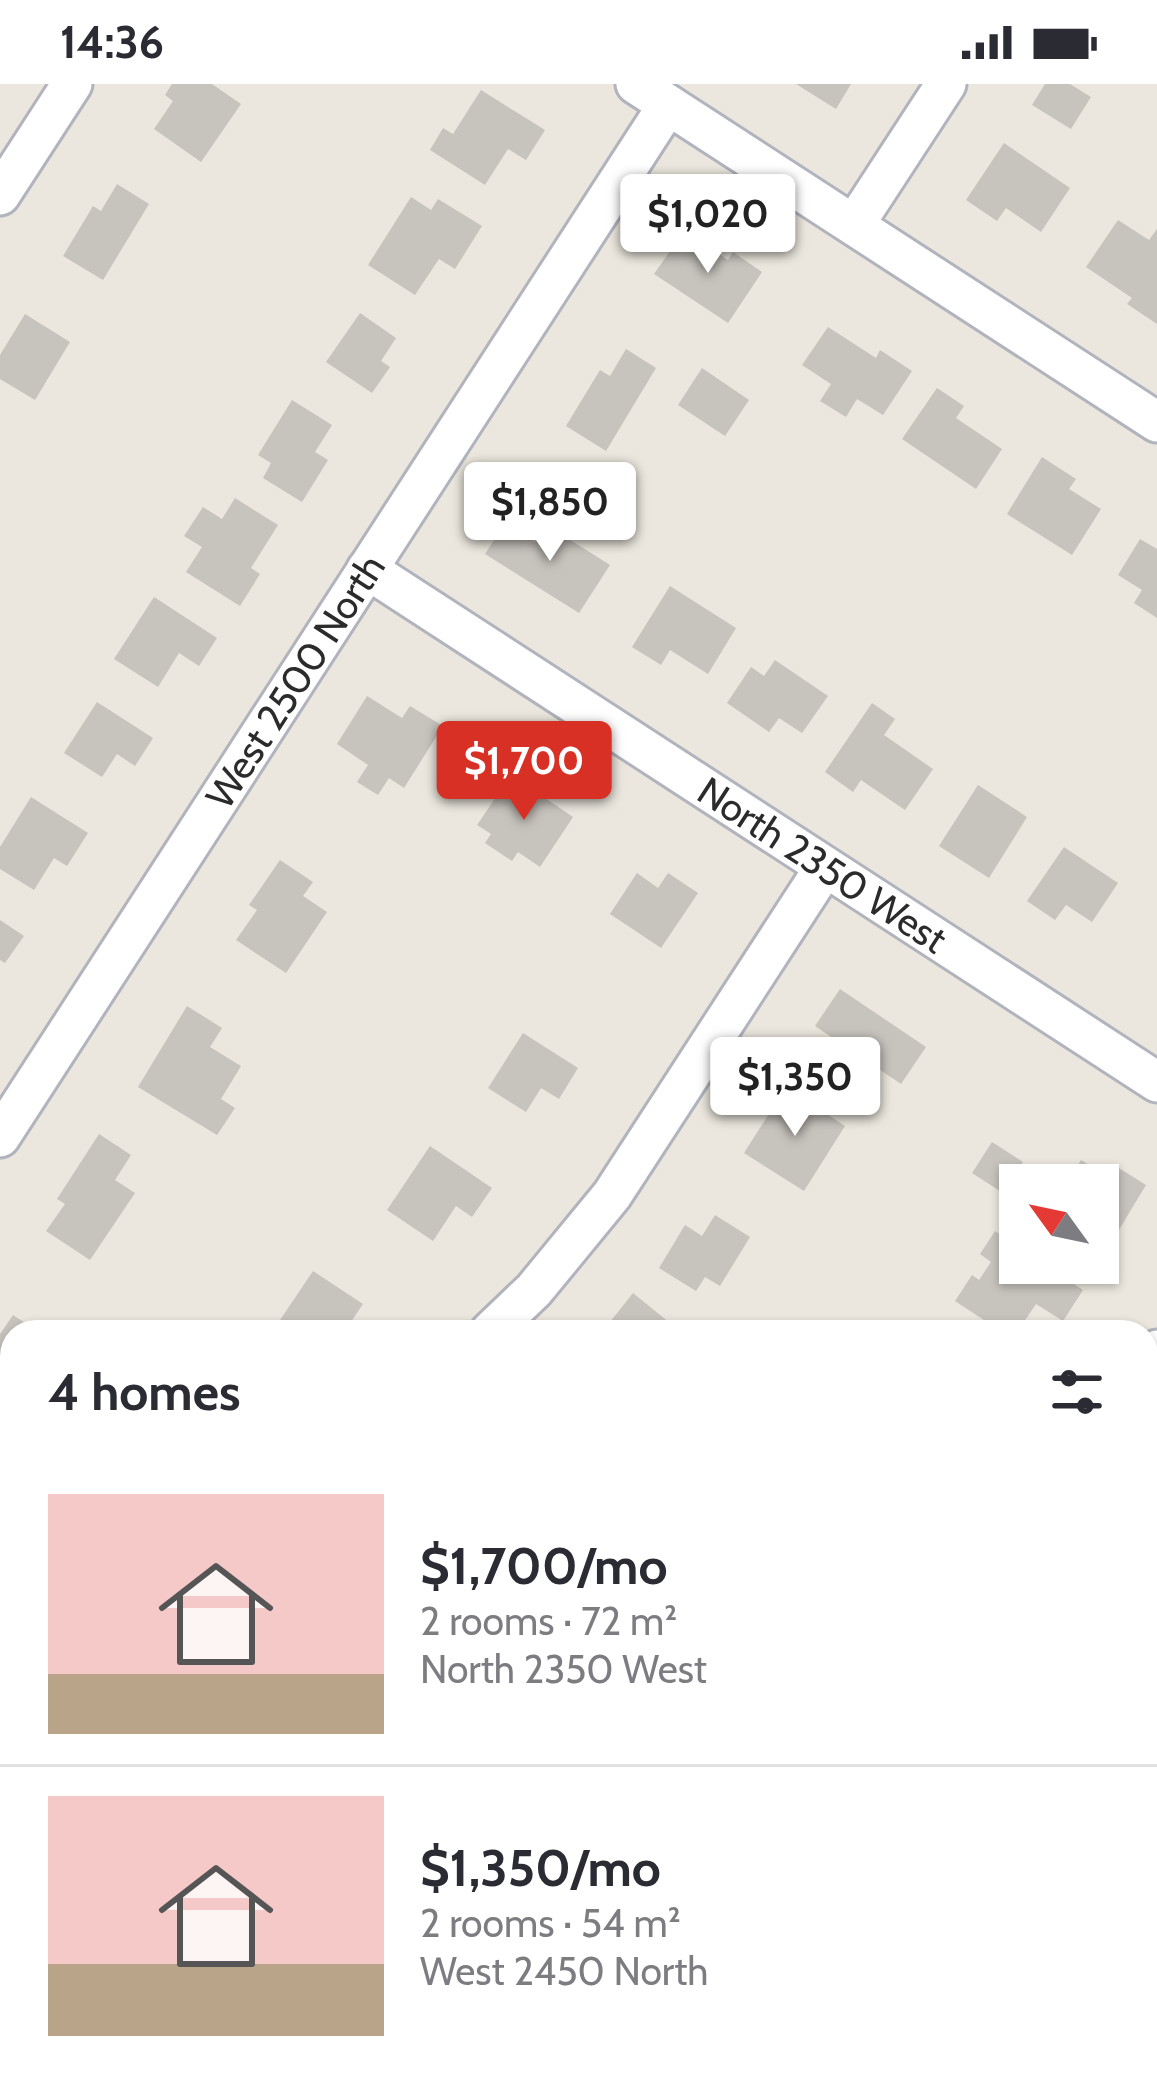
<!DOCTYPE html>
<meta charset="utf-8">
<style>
:root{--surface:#fff;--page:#f7f7f7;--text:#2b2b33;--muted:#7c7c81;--line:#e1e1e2;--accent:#d93025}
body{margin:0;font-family:Cabin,sans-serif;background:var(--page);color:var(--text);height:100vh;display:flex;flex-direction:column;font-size:45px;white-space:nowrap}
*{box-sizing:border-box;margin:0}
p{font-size:39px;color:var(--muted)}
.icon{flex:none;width:66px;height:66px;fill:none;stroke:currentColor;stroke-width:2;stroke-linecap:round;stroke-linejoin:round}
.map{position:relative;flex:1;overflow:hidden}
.details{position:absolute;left:0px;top:1236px;width:1158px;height:771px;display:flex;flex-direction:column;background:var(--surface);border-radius:36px 36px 0 0;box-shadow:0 3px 9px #0004}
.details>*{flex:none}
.needle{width:78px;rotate:303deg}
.buttons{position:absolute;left:999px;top:1080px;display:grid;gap:24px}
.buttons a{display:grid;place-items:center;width:120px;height:120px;border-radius:0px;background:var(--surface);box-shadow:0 3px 9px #0004;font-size:60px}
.price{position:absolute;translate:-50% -102px;padding:0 27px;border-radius:12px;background:#fff;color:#222;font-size:39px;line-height:78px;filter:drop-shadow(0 3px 6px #0008)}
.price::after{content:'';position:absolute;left:50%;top:72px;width:36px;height:27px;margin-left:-18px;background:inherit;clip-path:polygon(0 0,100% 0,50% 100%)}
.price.current{background:var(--accent);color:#fff}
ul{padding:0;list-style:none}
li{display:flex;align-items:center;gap:36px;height:300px;padding:0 48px}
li+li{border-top:3px solid var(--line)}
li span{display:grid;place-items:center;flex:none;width:336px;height:240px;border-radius:0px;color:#555}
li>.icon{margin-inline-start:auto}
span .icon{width:144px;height:144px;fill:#fffc;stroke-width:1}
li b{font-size:51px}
h2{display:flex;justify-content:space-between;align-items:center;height:144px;padding:0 48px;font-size:51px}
.status{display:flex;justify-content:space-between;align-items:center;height:84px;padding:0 60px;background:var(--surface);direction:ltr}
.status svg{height:33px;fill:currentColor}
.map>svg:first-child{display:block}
</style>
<div class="status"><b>14:36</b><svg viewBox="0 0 49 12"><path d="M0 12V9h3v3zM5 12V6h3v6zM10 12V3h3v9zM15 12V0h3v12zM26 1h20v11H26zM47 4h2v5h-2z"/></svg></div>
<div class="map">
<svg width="1157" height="2005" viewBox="0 0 1157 2005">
<rect width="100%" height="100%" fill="#ebe7de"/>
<!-- building -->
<path fill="#c7c3bd" d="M172,0H212L241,20L201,78L154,45L173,17L165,11Z
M796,0H851L836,25Z
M1045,0H1070L1091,13L1071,45L1032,21Z
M481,6L545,46L526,76L508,65L485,101L430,66L443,44L453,50Z
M1004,59L1070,104L1041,148L1006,124L997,137L966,116Z
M117,100L149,120L103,196L63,172L93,122L101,127Z
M411,113L431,126L438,115L482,142L455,185L439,175L415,211L368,181Z
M1118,136L1149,156L1157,145V240L1127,220L1132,214L1086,183Z
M684,147L728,176L733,168L762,188L728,239L654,190Z
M360,229L396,254L381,277L390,283L372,309L326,278Z
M25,230L70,258L35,316L0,295V271Z
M828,243L876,274L880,266L912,287L883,331L857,315L846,333L820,317L831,300L802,281Z
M626,265L656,284L606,367L566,342L600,286L610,292Z
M702,284L749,316L725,352L678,321Z
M937,304L964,322L956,334L1002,365L976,405L902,355Z
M292,316L332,341L315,368L328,376L302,418L263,394L271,379L258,371Z
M1042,373L1076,395L1069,405L1101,425L1072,471L1007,430Z
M235,414L278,441L251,484L260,490L240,522L186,488L202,463L184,452L203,423L222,435Z
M505,439L535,458L545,440L610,481L579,529L485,470Z
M1140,455L1157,465V534L1134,519L1142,506L1118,491Z
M670,502L736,544L708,590L670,566L661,581L632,563Z
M154,513L217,554L199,582L179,569L158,603L114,575Z
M775,576L828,612L802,649L779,634L769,648L727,619L751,583L764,592Z
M367,612L402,634L410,622L443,642L404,704L389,694L378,711L357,698L368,681L337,660Z
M97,618L153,654L135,682L117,670L102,693L64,669Z
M872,619L895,635L884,651L933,685L905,726L861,696L853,708L825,688Z
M511,691L573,733L540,783L518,768L512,777L485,759L491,750L477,741Z
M978,701L1027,733L989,794L939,762Z
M31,713L88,749L67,782L54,774L34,806L0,785V763Z
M1064,763L1118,799L1092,838L1066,821L1055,836L1027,817Z
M280,776L313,798L303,812L327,828L286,889L236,856L257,826L249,821Z
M637,789L658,804L668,789L698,809L661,864L610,830Z
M0,836L24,852L5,879L0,876Z
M840,905L926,963L901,1000L815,942Z
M187,922L222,944L210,963L241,982L221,1015L235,1024L217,1051L138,1003Z
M523,949L578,984L559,1015L541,1004L526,1028L488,1004Z
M786,1003L845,1042L804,1107L744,1069Z
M99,1050L131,1071L115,1096L135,1109L90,1176L46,1147L65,1120L57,1115Z
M992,1058L1023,1078L1003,1109L972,1089Z
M430,1062L492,1104L472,1133L456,1122L433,1157L387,1126Z
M1081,1076L1108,1092L1114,1081L1146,1101L1108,1164L1098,1158V1101H1066Z
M715,1131L750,1153L720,1202L705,1193L696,1207L659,1184L685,1141L702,1152Z
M995,1147L1020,1164V1179H1042L1083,1206L1063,1237L1036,1220L1017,1248H1002L955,1217L972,1191L979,1196L991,1178L980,1170Z
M313,1187L363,1220L344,1248L334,1245L332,1248H272Z
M633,1209L670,1239L663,1248H602Z
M13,1231L39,1248H12V1322L0,1314V1250Z
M356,1995H434L440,1999L435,2005H350Z"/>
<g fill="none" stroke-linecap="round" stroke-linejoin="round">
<!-- minor casing -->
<g stroke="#b1b3bd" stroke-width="45">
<g id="minor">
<path d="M636,0L1157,338"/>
<path d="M0,111L72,0"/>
<path d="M854,141L946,0"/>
<path id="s1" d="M367,485L1157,998"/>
<path id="s2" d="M0,1053L668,21"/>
<path d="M490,1248L534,1206L612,1111L825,783"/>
<path d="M1146,1283L1157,1266"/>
<path d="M0,1595L12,1603"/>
<path d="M0,1845L12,1826"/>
<path d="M615,1995L631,2005"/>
<path d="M545,2005L552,1995"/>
</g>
</g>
<!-- minor -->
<use href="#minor" stroke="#fff" stroke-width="39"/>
</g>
<g text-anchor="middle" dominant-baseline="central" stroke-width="12" stroke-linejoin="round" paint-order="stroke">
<!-- street labels -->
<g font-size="39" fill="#2b2b2b" stroke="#fff">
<text stroke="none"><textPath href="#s2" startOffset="543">West 2500 North</textPath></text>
<text stroke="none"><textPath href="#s1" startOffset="543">North 2350 West</textPath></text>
</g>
</g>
</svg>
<div class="buttons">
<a><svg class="needle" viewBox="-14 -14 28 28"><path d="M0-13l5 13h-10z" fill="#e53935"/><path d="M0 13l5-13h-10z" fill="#7c7c81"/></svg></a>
</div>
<b class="price" style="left:708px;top:192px">$1,020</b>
<b class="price" style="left:550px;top:480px">$1,850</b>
<b class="price current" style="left:524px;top:739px">$1,700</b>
<b class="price" style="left:795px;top:1055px">$1,350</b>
<section class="details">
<h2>4 homes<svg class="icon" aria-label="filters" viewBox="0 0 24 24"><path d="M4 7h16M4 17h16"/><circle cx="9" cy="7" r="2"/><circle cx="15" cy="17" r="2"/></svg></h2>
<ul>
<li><span style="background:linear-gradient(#f6c9c9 75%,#b9a48a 0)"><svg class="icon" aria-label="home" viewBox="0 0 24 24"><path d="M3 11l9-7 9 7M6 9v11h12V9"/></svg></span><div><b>$1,700/mo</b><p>2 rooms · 72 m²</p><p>North 2350 West</p></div></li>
<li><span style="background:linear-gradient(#f6c9c9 70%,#b9a48a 0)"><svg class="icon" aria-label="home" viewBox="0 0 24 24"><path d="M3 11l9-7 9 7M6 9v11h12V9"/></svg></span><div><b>$1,350/mo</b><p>2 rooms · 54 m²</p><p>West 2450 North</p></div></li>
</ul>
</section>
</div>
